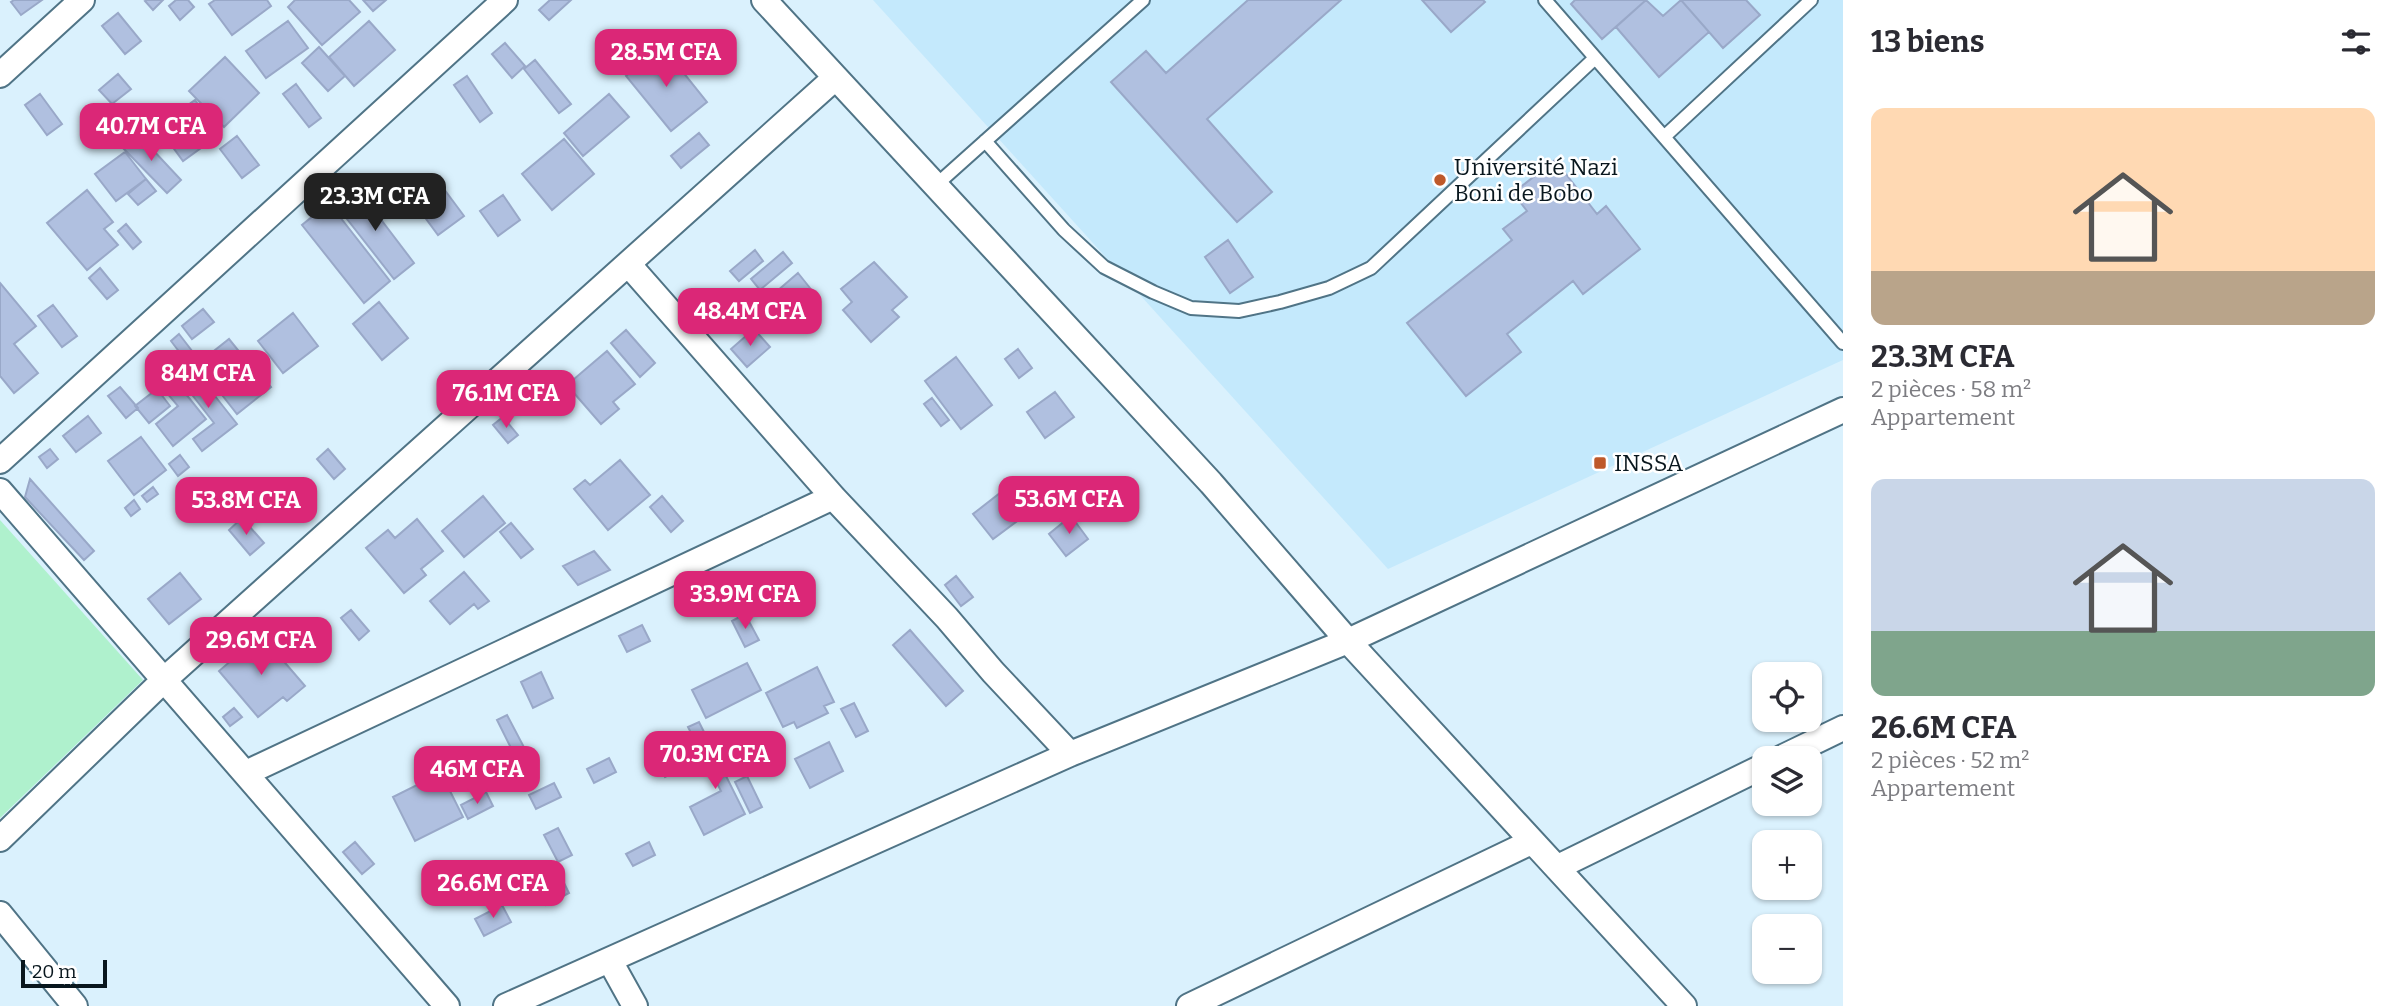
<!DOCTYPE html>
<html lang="fr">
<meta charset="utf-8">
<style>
:root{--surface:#fff;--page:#f7f7f7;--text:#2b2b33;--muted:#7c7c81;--accent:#db2777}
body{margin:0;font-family:Bitter,serif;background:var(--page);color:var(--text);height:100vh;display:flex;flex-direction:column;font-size:26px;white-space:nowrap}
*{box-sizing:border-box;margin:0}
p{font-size:23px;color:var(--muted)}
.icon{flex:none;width:38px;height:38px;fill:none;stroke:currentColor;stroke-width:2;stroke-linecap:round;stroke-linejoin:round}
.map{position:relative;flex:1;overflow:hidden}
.drawer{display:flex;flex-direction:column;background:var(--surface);width:560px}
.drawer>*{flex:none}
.tools{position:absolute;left:1752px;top:662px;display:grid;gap:14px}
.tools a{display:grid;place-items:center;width:70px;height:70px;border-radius:14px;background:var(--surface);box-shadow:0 2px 5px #0004;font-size:35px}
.scale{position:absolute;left:21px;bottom:18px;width:86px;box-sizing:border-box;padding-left:7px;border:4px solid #08161d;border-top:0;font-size:19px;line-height:24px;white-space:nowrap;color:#08161d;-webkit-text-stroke:5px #fff;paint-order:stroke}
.price{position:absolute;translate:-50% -60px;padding:0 16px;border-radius:14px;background:var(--accent);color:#fff;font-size:23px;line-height:46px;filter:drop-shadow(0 2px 4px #0008)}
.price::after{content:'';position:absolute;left:50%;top:42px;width:21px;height:16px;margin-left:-10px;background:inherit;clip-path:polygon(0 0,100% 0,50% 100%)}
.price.active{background:#222;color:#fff}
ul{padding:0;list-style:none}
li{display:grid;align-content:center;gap:14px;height:371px;padding:0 28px}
li span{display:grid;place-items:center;height:217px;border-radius:14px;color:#555}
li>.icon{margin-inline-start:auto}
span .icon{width:126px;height:126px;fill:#fffc;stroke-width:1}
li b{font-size:30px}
h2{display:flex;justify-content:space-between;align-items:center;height:84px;padding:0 28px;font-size:30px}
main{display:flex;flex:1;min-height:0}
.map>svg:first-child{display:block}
</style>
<main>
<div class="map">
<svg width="1843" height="1006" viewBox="0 0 1843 1006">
<rect width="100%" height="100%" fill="#daf1fd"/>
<!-- built -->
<path fill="#c4e9fc" d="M873,0H1843V360L1388,569Z"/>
<!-- green -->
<path fill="#aff1cd" d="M0,520L143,680L0,818Z"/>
<!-- building -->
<path fill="#b0c0e0" stroke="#99a8c8" stroke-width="2" d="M14,0H42L21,15L11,2Z
M147,0H163L153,10L145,1Z
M176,0H188L194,7L180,20L169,6Z
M215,0H267L271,6L232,35L209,4Z
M295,0H349L360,12L322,45L288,7Z
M363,0H386L373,11Z
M550,0H571L549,20L539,10Z
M1248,0H1341L1207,119L1272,192L1237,222L1111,82L1146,51L1166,73Z
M1422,0H1483L1485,2L1451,32Z
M1575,0H1646L1602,39L1571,4Z
M1646,0L1663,16L1681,0L1709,32L1659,77L1616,27Z
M1681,0H1746L1760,15L1723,48Z
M118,13L141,41L125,54L102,26Z
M288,21L308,48L266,78L246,51Z
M369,21L395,50L354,86L329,57Z
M505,43L525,66L512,78L492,54Z
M662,46L707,102L671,131L626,76Z
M319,47L345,76L328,91L302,63Z
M225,57L259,93L224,127L189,91Z
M535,60L571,104L559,113L524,69Z
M118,74L131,89L112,104L99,90Z
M467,76L492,113L480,122L454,85Z
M296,84L321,118L309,127L283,94Z
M40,94L62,124L47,135L25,105Z
M609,94L629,117L583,156L564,133Z
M195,100L219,135L183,161L158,127Z
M137,133L181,180L167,193L122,147Z
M699,133L709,145L681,168L671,156Z
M237,136L259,165L242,178L220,149Z
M564,139L594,174L552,210L522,174Z
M125,152L146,179L116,201L95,174Z
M1555,160L1597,214L1606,206L1640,249L1583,294L1573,281L1507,334L1521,352L1466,396L1407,323L1512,240L1503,229L1527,211L1513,193Z
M146,179L156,191L138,205L128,194Z
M357,188L414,263L394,279L336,205Z
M444,189L464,216L438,235L418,208Z
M87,190L113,222L104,229L118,245L87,270L47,223Z
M503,195L520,220L498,236L480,211Z
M329,203L390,281L364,303L302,225Z
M126,224L141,242L133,249L118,231Z
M1228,240L1253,277L1230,293L1205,257Z
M755,250L763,261L739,281L730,271Z
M783,252L792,263L760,290L751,279Z
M874,262L907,297L892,310L899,317L871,342L843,310L852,302L841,289Z
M100,268L118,290L107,299L89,278Z
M798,273L818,298L783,328L762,304Z
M0,283L36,326L14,344L38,373L14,393L0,376Z
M734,292L745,305L725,321L714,309Z
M379,302L408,338L382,360L353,324Z
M53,305L77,336L62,347L38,316Z
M203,309L214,322L192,339L182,326Z
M293,313L318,346L283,373L258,341Z
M754,329L770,347L747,367L731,349Z
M626,330L655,363L640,377L611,343Z
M179,334L199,360L190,366L171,341Z
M229,339L242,355L207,382L195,366Z
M1018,349L1032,368L1019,378L1005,359Z
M607,351L635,384L613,402L619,409L601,424L567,385Z
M956,357L992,405L961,429L925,381Z
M248,359L271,387L237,414L215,386Z
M192,367L237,424L202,451L193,439L214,423L179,378Z
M177,383L206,419L173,446L156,424L178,406L166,392Z
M120,387L138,408L126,418L108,396Z
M157,389L170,406L149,423L135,406Z
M1055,392L1074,417L1045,438L1027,412Z
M932,398L949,420L941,426L924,404Z
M88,416L101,433L76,452L63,436Z
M503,417L518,435L508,443L493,425Z
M141,437L166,470L134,495L108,461Z
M50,449L58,459L47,468L39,457Z
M328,449L345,469L334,479L317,459Z
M180,455L189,467L178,476L169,464Z
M620,460L650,495L608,530L574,489L585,480L590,485Z
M30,479L94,551L84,560L25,497Z
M153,487L158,494L147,502L142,496Z
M285,493L299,512L291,519L276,499Z
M1000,493L1020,519L993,539L973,514Z
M483,496L505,523L464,557L442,531Z
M662,496L683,521L671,532L650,507Z
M134,500L140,509L131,516L125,508Z
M1071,516L1088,539L1066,556L1049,534Z
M242,518L264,543L250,555L229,530Z
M417,519L443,551L421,569L426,575L404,593L366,548L388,530L395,538Z
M511,523L533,549L521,558L500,532Z
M594,551L610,570L578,585L563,566Z
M464,572L489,601L478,609L474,604L450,624L430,601Z
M180,573L201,599L169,624L148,599Z
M956,576L973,597L961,606L945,585Z
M745,577L752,592L726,606L719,590Z
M351,610L369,631L359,640L341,618Z
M745,614L759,640L745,647L732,621Z
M642,625L650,641L627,652L619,636Z
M910,630L963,691L946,706L893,645Z
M261,635L305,686L287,701L283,697L258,717L219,671Z
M747,663L761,690L706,718L692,690Z
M817,667L834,702L824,706L828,713L797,728L794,722L783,727L766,693Z
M541,672L553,698L533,708L521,682Z
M854,703L868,731L856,737L841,709Z
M234,708L242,717L230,726L223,717Z
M507,715L527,753L516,758L497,720Z
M699,722L745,814L704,835L690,807L721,791L688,727Z
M679,734L693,763L665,777L650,748Z
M829,742L843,771L810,788L795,759Z
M609,758L616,772L594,783L587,769Z
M441,773L463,817L415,841L393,797Z
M747,776L762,807L750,813L735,782Z
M554,783L561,797L536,809L529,795Z
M486,792L493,806L468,819L461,805Z
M558,828L572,855L558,862L544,835Z
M355,842L374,864L362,874L343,852Z
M649,842L655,855L633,866L626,854Z
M563,881L569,893L546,905L540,892Z
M502,905L511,922L484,936L475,919Z"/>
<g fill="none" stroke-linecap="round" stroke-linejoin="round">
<!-- service casing -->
<g stroke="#507486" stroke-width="16">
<path id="service" d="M1545,0L1843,343
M1664,137L1811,0
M985,141L1064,230L1104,267L1153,292L1191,308L1239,311L1280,302L1329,288L1371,268L1595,58
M935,186L1143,0"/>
</g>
<!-- minor casing -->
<g stroke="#507486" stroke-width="28">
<path id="minor" d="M764,0L1211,483L1348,641L1684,1006
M0,75L82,0
M629,265L833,497L947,618L993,672L1070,754
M0,461L505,0
M0,491L447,1006
M1781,758L1843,728
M246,773L833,497
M0,839L165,679L835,78
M1558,867L1764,766
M0,914L75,1006
M610,961L635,1006
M506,1006L1070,754L1348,641L1843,410
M1189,1006L1531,842"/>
</g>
<!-- service -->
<use href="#service" stroke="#fff" stroke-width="12"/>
<!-- minor -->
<use href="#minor" stroke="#fff" stroke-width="24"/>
</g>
<!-- markers -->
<g fill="#be592a" stroke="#fff" stroke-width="2.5">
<circle cx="1440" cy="180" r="7"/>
<rect x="1593" y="456" width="14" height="14" rx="3.5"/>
</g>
<g text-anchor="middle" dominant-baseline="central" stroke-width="5" stroke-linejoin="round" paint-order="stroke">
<!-- poi labels -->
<g font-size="23" fill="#08161d" stroke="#fff" text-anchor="start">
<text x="1454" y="167">Université Nazi<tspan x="1454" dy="26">Boni de Bobo</tspan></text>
<text x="1614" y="463">INSSA</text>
</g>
</g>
</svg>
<div class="tools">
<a><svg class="icon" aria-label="locate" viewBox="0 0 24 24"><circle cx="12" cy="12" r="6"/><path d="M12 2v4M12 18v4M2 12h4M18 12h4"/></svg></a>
<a><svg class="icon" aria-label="layers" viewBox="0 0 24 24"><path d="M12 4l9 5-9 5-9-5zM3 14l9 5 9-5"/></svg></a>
<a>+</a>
<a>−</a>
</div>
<div class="scale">20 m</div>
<b class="price" style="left:666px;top:89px">28.5M CFA</b>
<b class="price" style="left:151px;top:163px">40.7M CFA</b>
<b class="price active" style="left:375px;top:233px">23.3M CFA</b>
<b class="price" style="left:750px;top:348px">48.4M CFA</b>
<b class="price" style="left:208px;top:410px">84M CFA</b>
<b class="price" style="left:506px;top:430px">76.1M CFA</b>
<b class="price" style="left:1069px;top:536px">53.6M CFA</b>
<b class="price" style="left:246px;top:537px">53.8M CFA</b>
<b class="price" style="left:745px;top:631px">33.9M CFA</b>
<b class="price" style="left:261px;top:677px">29.6M CFA</b>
<b class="price" style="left:715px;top:791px">70.3M CFA</b>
<b class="price" style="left:477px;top:806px">46M CFA</b>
<b class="price" style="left:493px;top:920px">26.6M CFA</b>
</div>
<section class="drawer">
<h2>13 biens<svg class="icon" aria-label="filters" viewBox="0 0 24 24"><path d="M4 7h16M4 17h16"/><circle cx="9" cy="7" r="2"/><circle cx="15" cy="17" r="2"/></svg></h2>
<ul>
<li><span style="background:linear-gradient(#ffd9b3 75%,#b9a48a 0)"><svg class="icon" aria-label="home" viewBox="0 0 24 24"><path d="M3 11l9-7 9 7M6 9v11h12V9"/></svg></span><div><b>23.3M CFA</b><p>2 pièces · 58 m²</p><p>Appartement</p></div></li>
<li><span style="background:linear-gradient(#c9d6e8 70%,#7fa58c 0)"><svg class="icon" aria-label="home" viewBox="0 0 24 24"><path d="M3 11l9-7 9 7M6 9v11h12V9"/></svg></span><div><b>26.6M CFA</b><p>2 pièces · 52 m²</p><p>Appartement</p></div></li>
</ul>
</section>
</main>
